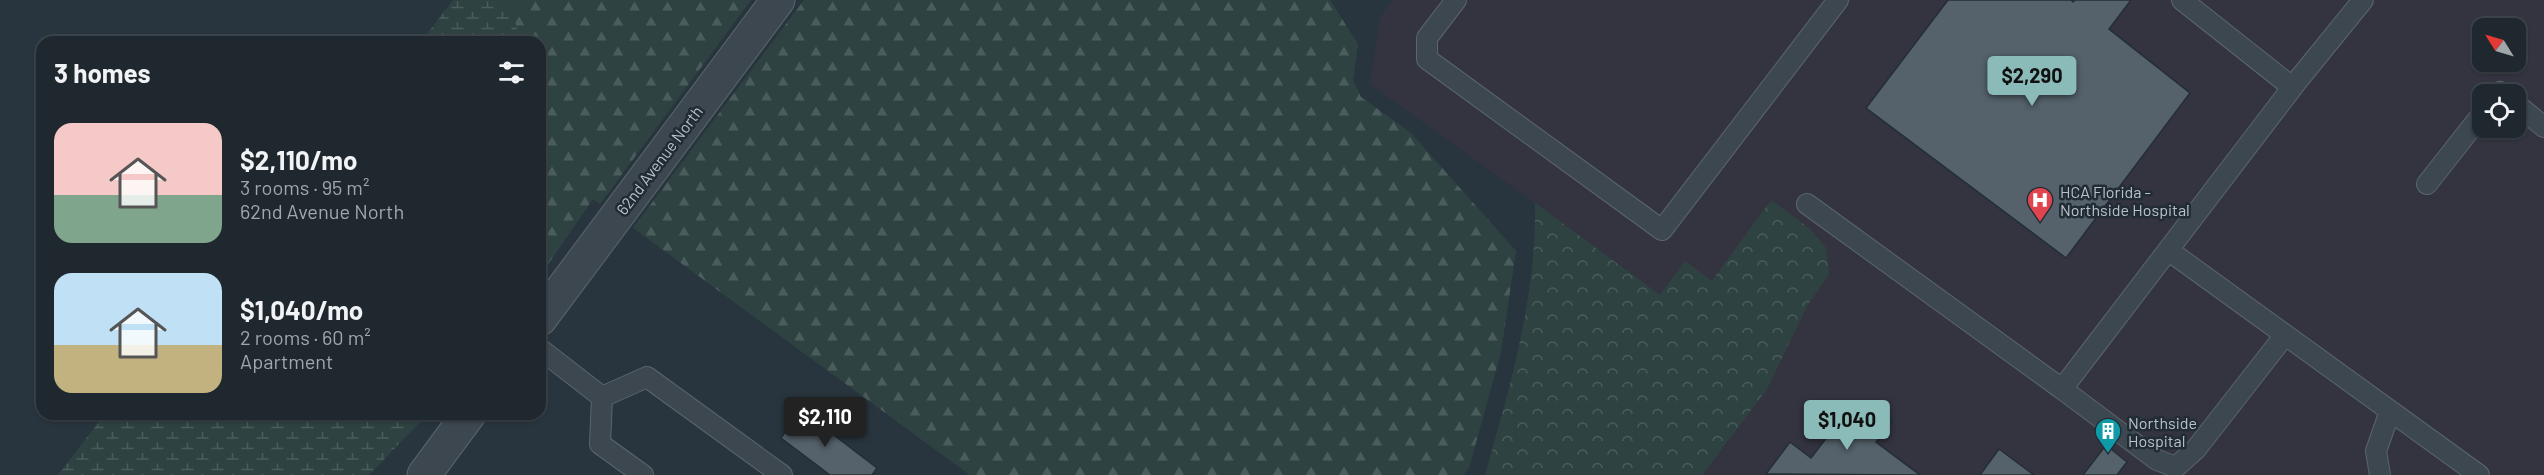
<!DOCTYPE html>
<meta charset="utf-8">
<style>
:root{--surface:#1f282e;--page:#2c343a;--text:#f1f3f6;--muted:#a1a6aa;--line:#3c444a;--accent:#8bbbb9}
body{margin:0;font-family:Barlow,sans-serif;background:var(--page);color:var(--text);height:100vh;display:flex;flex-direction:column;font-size:22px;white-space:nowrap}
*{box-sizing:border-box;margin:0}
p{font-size:20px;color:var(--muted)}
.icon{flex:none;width:33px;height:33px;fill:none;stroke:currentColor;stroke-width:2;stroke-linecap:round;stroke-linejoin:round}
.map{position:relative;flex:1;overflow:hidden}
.sheet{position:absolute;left:36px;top:36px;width:510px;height:384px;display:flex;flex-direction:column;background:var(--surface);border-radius:18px;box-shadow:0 2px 4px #0004,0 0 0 2px var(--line)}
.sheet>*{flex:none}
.needle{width:39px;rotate:307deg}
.fabs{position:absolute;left:2472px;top:18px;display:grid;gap:12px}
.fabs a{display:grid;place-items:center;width:54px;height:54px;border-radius:12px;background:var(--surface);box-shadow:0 2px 4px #0004,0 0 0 2px var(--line);font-size:30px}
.price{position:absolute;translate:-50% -51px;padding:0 14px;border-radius:6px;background:var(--accent);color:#111;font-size:20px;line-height:39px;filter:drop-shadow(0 2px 3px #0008)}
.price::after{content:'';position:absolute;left:50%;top:36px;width:18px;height:14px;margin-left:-9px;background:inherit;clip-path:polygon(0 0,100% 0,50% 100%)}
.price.active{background:#222;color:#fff}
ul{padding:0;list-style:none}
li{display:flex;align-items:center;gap:18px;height:150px;padding:0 18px}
li span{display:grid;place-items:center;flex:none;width:168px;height:120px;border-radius:18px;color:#555}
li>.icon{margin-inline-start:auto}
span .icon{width:72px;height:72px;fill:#fffc;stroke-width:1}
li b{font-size:26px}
h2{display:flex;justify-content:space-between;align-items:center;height:72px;padding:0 18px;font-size:26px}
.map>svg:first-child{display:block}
</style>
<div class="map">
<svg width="2544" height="475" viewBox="0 0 2544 475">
<defs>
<pattern id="forest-firs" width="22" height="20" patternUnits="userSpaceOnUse" patternTransform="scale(1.5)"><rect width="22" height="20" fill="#2e4341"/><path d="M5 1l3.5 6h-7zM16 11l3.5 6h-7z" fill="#4a5c5b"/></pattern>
<pattern id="wetland-marsh" width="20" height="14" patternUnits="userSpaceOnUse" patternTransform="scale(1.5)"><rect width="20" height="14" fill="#2e4341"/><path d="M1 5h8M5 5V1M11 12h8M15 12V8" fill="none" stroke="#4a5c5b"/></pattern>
<pattern id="park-crowns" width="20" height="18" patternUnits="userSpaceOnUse" patternTransform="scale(1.5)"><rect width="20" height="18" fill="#2e4341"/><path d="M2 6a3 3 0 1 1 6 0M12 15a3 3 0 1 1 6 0" fill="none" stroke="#4a5c5b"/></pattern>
</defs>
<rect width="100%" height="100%" fill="#29353e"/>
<!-- medical -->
<path fill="#343440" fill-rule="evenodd" d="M1393,0H2544V475H1485L1518,357L1536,243L1535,203L1370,84L1380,17ZM2482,28H2516V62H2482ZM2482,94H2516V128H2482Z"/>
<!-- forest -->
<path fill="url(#forest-firs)" d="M507,0H751L600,204L593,199L540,276V42H522Z
M804,0H1330L1358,44L1353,80L1361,97L1411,133L1516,251L1501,352L1469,468L1464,475H970L633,228Z"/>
<!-- wetland -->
<path fill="url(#wetland-marsh)" d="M453,0H507L522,42H421Z
M105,414H428L369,475H58Z"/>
<!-- park -->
<path fill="url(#park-crowns)" d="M1771,200L1809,228L1826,248L1829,274L1807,306L1767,389L1702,475H1485C1510,386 1537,297 1535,203L1660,295L1685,261L1712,281Z"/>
<!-- building -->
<path fill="#55626b" stroke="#242e36" stroke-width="1.5" d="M1948,0H2071L2073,2L2075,0H2131L2109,29L2190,93L2066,258L1866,108Z
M1870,406L1892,422L1876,442L1920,475L1766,474L1790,442L1811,458L1837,424Z
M801,410L877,468L872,475H830L781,438Z
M2106,445L2127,462L2117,475H2083Z
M1999,449L2034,475H1980Z"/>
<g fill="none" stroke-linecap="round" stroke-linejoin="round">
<!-- service casing -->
<g stroke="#5b656c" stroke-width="22">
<path id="service" d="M1456,0L1427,38V59L1662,230L1838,0
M2182,0L2292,87
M2498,94L2500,92L2504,94
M2516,104L2544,127
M2427,184L2482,114
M1807,204L2062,389L2298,80L2363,0
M2168,250L2479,475
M540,349L602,397
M2062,389L2157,460L2176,467L2196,449L2285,335
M602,397L647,377L782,475
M602,397L600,444L643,475
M2380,475L2376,451L2390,411"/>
</g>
<!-- tertiary casing -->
<g stroke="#5b656c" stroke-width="35">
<path id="tertiary" d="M540,319L778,0
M424,475L469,414"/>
</g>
<!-- service -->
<use href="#service" stroke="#3d474f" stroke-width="20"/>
<!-- tertiary -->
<use href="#tertiary" stroke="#3d474f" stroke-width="33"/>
</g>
<!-- icons -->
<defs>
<g id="hospital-pin" transform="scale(1.35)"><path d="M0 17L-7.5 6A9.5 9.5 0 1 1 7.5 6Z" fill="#e0444e" stroke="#222c34"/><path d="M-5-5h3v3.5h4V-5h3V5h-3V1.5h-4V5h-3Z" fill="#fff"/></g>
<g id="building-pin" transform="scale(1.35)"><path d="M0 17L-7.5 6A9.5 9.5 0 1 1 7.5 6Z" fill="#0f9aa8" stroke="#222c34"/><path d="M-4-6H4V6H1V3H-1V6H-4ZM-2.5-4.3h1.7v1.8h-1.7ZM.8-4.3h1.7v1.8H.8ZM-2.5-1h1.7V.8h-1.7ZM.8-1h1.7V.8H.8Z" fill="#fff"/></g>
</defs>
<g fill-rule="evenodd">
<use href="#hospital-pin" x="2040" y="200"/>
<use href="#building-pin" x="2108" y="431"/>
</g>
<g text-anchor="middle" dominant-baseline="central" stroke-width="5" stroke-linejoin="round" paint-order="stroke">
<!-- street labels -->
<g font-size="16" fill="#bac2c9" stroke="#222c34">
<text transform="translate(659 160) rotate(-53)">62nd Avenue North</text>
</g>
<!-- poi labels -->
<g font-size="16" fill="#bac2c9" stroke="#222c34" text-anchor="start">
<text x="2060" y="191">HCA Florida -<tspan x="2060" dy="18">Northside Hospital</tspan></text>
<text x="2128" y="422">Northside<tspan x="2128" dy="18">Hospital</tspan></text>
</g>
</g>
</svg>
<div class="fabs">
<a><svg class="needle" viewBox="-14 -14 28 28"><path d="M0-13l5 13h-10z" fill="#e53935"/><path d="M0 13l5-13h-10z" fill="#a1a6aa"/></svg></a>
<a><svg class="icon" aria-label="locate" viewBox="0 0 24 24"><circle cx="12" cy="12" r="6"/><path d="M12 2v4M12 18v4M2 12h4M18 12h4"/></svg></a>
</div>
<b class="price" style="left:2032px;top:107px">$2,290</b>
<b class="price active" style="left:825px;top:448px">$2,110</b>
<b class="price" style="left:1847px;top:451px">$1,040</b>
<section class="sheet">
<h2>3 homes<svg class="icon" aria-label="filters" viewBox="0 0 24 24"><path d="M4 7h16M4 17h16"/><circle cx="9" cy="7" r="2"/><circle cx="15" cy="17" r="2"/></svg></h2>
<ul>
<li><span style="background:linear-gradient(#f6c9c9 60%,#7fa58c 0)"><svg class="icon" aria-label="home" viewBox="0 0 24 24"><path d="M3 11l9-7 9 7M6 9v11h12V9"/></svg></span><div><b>$2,110/mo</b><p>3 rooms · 95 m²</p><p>62nd Avenue North</p></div></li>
<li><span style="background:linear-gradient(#bfe0f5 60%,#c2b280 0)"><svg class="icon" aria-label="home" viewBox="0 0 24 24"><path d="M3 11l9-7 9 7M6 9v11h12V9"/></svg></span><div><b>$1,040/mo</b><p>2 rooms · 60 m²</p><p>Apartment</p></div></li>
</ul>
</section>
</div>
